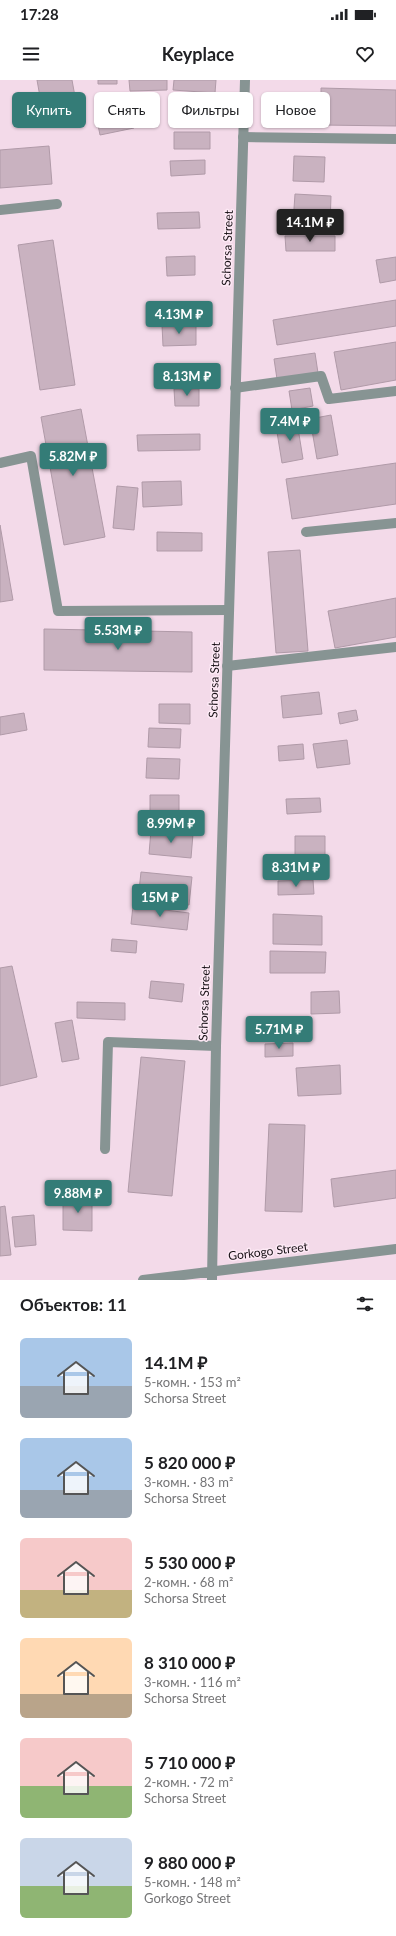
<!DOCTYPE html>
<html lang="ru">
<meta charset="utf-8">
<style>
:root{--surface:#fff;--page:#f2f2f2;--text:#202124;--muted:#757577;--accent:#347c77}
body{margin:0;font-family:Lato,sans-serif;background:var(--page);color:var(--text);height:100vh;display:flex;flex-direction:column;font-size:15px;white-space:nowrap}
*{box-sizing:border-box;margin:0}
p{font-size:13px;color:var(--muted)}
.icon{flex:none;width:22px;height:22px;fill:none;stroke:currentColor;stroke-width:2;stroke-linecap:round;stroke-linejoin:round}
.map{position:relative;height:1200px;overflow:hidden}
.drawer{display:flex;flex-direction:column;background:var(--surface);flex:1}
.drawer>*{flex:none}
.hud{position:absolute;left:12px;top:12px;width:372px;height:36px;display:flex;gap:8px}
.price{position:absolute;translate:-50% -34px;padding:0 9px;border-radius:4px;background:var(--accent);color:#fff;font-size:13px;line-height:26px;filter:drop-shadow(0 1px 2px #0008)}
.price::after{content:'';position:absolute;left:50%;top:24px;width:12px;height:9px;margin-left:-6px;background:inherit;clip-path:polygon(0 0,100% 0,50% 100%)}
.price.selected{background:#222;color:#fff}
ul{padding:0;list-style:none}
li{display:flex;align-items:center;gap:12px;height:100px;padding:0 20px}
li span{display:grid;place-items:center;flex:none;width:112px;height:80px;border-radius:6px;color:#555}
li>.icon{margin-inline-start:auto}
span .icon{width:48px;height:48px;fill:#fffc;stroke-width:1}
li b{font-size:17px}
h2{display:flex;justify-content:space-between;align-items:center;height:48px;padding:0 20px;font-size:17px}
.pill{padding:0 14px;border-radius:6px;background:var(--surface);box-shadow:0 1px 3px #0004;font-size:14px;line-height:36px}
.pill.selected{background:var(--accent);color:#fff}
.status{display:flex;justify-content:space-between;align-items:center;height:28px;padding:0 20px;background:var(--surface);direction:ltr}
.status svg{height:11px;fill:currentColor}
header{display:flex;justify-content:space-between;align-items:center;height:52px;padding:0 20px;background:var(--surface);font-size:18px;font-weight:700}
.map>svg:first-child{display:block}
</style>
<div class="status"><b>17:28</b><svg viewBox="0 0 49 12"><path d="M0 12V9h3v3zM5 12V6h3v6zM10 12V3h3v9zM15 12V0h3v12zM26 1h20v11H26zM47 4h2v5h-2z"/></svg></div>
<header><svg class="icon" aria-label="menu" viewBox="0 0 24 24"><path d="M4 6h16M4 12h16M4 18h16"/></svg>Keyplace<svg class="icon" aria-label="heart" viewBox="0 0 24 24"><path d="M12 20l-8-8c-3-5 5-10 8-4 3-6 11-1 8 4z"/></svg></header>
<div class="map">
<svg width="396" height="1200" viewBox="0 0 396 1200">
<rect width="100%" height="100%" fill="#f3dae9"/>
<!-- building -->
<path fill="#c9b2c0" stroke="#b09aa8" d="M37,0H72L76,22L42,28Z
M98,0H117V4H98Z
M129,0H167V10L130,11Z
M174,0H216L215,13L173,10Z
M321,8L396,10V46L321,45Z
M209,27L210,44L175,45V28Z
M130,29L134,48L100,55L96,35Z
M174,52H210V69H174Z
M49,66L52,104L0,108V70Z
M294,76L325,77L324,102L293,101Z
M205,80V94L171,96L170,81Z
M295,114L331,116L330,145L293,143Z
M199,132L200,148L158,149L157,133Z
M285,156H335V171H286Z
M53,160L75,305L40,310L18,165Z
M195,176V195L167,196L166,177Z
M396,177V200L380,203L376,180Z
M396,220V246L277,265L273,240Z
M196,244V265L163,266L162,245Z
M396,262V300L341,310L334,272Z
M315,273L318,293L277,299L274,279Z
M198,285V303L168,304L167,286Z
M310,308L313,326L292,330L289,311Z
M174,309H199V326H175Z
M81,329L105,457L64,465L41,337Z
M331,335L338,375L317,379L310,339Z
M297,342L303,379L282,383L276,346Z
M200,354V370L138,371L137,355Z
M396,383V424L292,439L286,399Z
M181,401L182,425L143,427L142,402Z
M117,406L138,408L134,450L113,448Z
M0,445L13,520L0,522Z
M157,452L202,453V471H157Z
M300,470L308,571L276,573L268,472Z
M396,518V557L335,568L328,531Z
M44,549L192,552V592L44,590Z
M319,612L322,634L283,638L281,616Z
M159,624H190V644L159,643Z
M356,630L358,640L340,644L338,633Z
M24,633L27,650L0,655V637Z
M149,648L181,649L180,668L148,667Z
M347,660L350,684L317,688L313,664Z
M303,664L304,679L279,681L278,666Z
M147,678L180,679L179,699L146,698Z
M150,715H179V734L150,733Z
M320,718L321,732L287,734L286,719Z
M151,750L193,754L191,778L149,774Z
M295,756H325V777H295Z
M141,792L192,797L189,825L138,820Z
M313,800L314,814L278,815V801Z
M133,826L189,833L187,850L131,844Z
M273,834L322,836V865L273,864Z
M112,859L137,861L136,873L111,871Z
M270,871L326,872L325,893H270Z
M12,886L37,997L0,1006V888Z
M151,901L184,904L182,922L149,918Z
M339,911L340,933L311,934V912Z
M77,922L125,923V940L77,938Z
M72,940L79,979L62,982L55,943Z
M293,963V976L265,977V964Z
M141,977L185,981L172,1116L128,1112Z
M340,985L341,1014L298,1016L296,988Z
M269,1044L305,1045L302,1132L265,1131Z
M396,1090V1118L334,1127L331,1099Z
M63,1117L92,1118V1151L63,1150Z
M5,1126L11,1175L0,1176V1127Z
M34,1135L36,1165L15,1167L12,1137Z"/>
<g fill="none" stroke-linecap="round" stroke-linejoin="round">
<!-- service -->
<path stroke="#879493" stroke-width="10" d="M243,57L396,59
M0,130L57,124
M235,308L321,296L329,319L396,311
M0,383L31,376L58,531L229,530
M306,452L396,443
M227,586L396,567
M105,1069L108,962L216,966"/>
<!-- minor -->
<path stroke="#879493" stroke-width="10" d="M143,1200L396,1169
M212,1200L216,966L245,0"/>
</g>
<g text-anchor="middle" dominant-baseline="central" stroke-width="3" stroke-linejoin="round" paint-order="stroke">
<!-- street labels -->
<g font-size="12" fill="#171015" stroke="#fde9f5">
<text transform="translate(227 168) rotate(-88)">Schorsa Street</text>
<text transform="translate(214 600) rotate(-88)">Schorsa Street</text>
<text transform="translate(204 923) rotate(-88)">Schorsa Street</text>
<text transform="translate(268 1171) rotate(-7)">Gorkogo Street</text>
</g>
</g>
</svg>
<b class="price selected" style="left:310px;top:163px">14.1M ₽</b>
<b class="price" style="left:179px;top:255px">4.13M ₽</b>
<b class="price" style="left:187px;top:317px">8.13M ₽</b>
<b class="price" style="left:290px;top:362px">7.4M ₽</b>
<b class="price" style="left:73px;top:397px">5.82M ₽</b>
<b class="price" style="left:118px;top:571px">5.53M ₽</b>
<b class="price" style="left:171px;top:764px">8.99M ₽</b>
<b class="price" style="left:296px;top:808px">8.31M ₽</b>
<b class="price" style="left:160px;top:838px">15M ₽</b>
<b class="price" style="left:279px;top:970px">5.71M ₽</b>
<b class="price" style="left:78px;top:1134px">9.88M ₽</b>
<div class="hud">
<a class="pill selected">Купить</a>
<a class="pill">Снять</a>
<a class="pill">Фильтры</a>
<a class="pill">Новое</a>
</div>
</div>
<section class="drawer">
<h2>Объектов: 11<svg class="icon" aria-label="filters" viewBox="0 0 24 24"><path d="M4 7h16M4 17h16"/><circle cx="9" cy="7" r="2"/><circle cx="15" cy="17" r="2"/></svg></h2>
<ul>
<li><span style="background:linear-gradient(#a9c7e8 60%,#9aa5b1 0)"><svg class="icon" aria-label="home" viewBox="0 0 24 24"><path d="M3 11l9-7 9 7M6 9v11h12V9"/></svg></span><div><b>14.1M ₽</b><p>5-комн. · 153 m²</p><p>Schorsa Street</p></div></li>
<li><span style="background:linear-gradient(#a9c7e8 65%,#9aa5b1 0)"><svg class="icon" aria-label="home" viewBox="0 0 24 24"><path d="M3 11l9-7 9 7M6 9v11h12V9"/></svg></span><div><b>5 820 000 ₽</b><p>3-комн. · 83 m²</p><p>Schorsa Street</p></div></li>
<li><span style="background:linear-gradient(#f6c9c9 65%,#c2b280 0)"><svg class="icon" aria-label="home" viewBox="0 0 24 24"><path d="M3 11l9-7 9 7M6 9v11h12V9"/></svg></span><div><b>5 530 000 ₽</b><p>2-комн. · 68 m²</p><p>Schorsa Street</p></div></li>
<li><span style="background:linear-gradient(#ffd9b3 70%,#b9a48a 0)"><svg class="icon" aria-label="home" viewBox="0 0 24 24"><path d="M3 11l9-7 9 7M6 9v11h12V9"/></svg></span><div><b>8 310 000 ₽</b><p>3-комн. · 116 m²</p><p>Schorsa Street</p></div></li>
<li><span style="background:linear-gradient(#f6c9c9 60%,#8fb573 0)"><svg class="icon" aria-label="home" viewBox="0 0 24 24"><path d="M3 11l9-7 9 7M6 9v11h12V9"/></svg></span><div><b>5 710 000 ₽</b><p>2-комн. · 72 m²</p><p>Schorsa Street</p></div></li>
<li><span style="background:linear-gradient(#c9d6e8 60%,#8fb573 0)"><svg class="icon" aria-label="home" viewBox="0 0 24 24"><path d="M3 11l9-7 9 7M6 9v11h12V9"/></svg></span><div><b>9 880 000 ₽</b><p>5-комн. · 148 m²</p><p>Gorkogo Street</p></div></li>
</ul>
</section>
